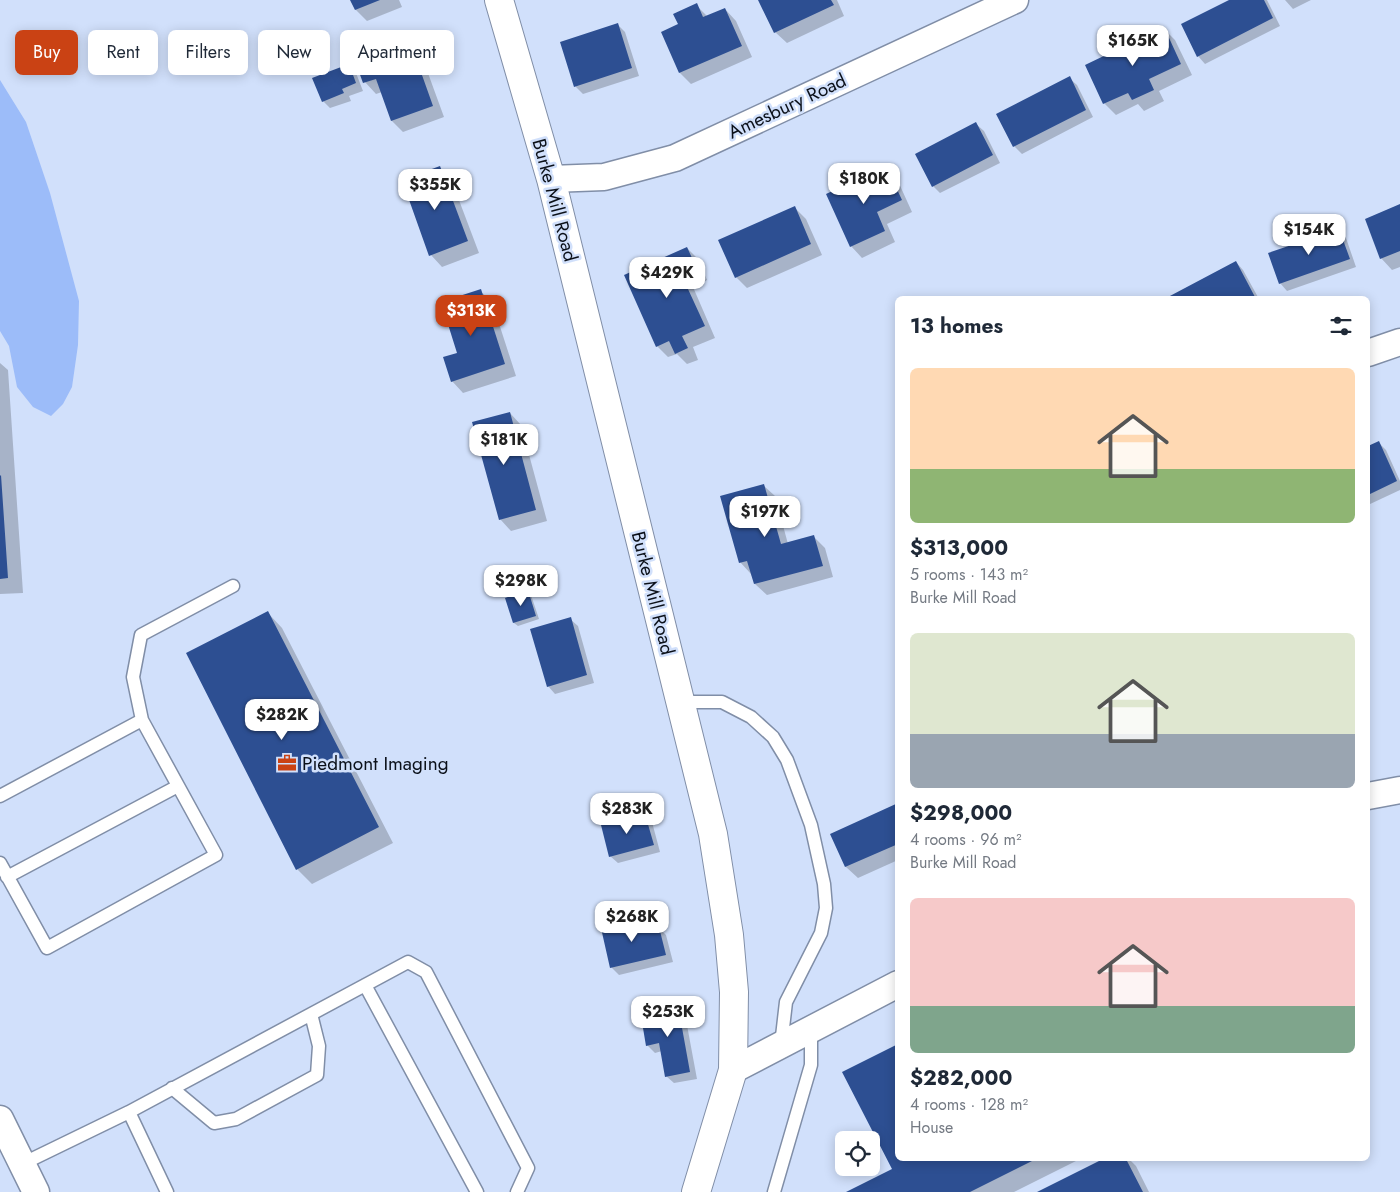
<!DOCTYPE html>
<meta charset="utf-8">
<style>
:root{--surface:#fff;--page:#f2f2f3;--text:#1f2937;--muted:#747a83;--accent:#ca4214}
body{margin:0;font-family:Jost,sans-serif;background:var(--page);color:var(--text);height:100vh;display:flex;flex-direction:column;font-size:19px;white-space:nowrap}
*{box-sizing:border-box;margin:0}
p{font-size:16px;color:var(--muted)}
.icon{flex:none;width:28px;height:28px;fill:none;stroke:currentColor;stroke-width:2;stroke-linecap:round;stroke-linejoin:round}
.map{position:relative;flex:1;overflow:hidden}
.sheet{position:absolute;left:895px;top:296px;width:475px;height:865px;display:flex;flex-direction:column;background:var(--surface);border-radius:8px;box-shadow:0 2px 12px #0003}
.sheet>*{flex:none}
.banner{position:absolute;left:15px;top:30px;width:475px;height:45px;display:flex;gap:10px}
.buttons{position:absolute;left:835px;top:1131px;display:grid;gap:10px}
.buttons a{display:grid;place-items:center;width:45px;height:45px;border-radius:8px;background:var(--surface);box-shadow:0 2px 12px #0003;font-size:25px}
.price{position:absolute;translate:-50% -42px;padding:0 11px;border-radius:10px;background:#fff;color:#222;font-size:16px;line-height:32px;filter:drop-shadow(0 1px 2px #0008)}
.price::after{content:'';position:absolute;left:50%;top:30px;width:15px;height:11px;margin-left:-8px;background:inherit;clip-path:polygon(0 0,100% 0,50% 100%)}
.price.active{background:var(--accent);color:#fff}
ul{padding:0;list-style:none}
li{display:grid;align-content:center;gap:10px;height:265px;padding:0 15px}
li span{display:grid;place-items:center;height:155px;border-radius:8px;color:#555}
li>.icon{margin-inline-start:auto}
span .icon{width:90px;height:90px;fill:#fffc;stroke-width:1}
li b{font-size:21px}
h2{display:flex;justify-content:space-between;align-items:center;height:60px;padding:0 15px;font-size:21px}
.chip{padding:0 18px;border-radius:8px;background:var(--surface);box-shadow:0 2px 12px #0003;font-size:18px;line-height:45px}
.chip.active{background:var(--accent);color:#fff}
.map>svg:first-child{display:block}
</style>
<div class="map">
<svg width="1400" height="1192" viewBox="0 0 1400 1192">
<rect width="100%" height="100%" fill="#d1e0fb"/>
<!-- water -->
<path fill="#9cbcf9" d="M0,80L26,122L50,193L79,301L78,345L72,387L63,404L51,416L33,407L17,387L9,346L0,331Z"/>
<!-- shadow -->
<path fill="#0003" d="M352,0H399L402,7L367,21L356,10Z
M760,0H837L844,16L787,43L775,32Z
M1231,0H1267L1280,26L1205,64L1198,56Z
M1285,0H1311L1293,9Z
M696,5L708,17L725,9L736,21L752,57L691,84L680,73L679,25Z
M617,24L625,32L639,76L583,94L576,87L561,43Z
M1164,29L1175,40L1192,75L1159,91L1164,101L1144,111L1138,104L1116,115L1104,103L1086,66Z
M406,32L417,43L444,117L403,132L392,121L382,92L376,94L365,82Z
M349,65L356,73L363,91L349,96L351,101L330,108L323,101Z
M1069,78L1077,85L1093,117L1022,154L1014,146Z
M976,124L984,131L1000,163L940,193L933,186Z
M885,167L897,179L912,212L887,224L895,242L862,258L851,246Z
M440,168L451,179L479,253L442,267L431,255Z
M1400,206V267L1392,270L1381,258Z
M794,207L806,219L822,255L747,288L736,277Z
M1339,230L1346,238L1356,267L1287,291L1280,283Z
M687,248L698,259L707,280L693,287L715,338L693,347L698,360L687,364L677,354L668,357L657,346Z
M1236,262L1243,270L1259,299H1171Z
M480,291L492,302L516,376L463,393L452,381L459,354Z
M0,363L8,370L23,593L0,594Z
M510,413L521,425L547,521L511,531L500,519Z
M1379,443L1386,450L1400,481V490L1368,505V448Z
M763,485L775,496L788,544L814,537L825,548L833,577L767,595L755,584L751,574L740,562Z
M527,591L531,595L539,619L518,626L514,623L506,599Z
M268,613L282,628L393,843L312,884L297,869Z
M570,619L578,626L594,683L555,694L548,686Z
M898,805V860L858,878L846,867L832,834Z
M645,815L652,822L660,852L618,863L610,856Z
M642,919L649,927L650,930L659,928L666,935L673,962L619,975L611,967Z
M677,1001L684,1009L697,1079L674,1083L666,1076L662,1051L655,1053L647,1045L660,1020Z
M898,1159H1080L1014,1192H849L893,1170Z
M1105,1159H1129L1136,1166L1149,1192H1039Z"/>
<!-- building -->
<path fill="#2d4f92" d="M350,0H380L355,10Z
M758,0H831L834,5L774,33Z
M1229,0H1264L1273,18L1197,57L1181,24Z
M697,3L703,17L725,8L742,46L679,73L661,32L678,24L673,14Z
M618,23L632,68L574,87L560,42Z
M1164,27L1181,64L1149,79L1154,90L1132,100L1128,93L1103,104L1085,65Z
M406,30L433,106L391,121L376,79L363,83L351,50Z
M349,64L356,83L342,89L344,93L322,102L312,78Z
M1070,76L1086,110L1013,147L996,114Z
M976,122L993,155L932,187L915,154Z
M440,166L468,241L429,256L402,180Z
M886,166L902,200L877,212L885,231L850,247L826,194Z
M1400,204V251L1380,259L1365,219Z
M795,206L811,244L735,278L718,240Z
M1339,229L1350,259L1279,284L1268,253Z
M687,247L697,269L682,276L705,326L682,336L688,348L675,354L669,341L656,347L624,275Z
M1236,261L1255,297L1252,299H1169L1168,297Z
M481,289L505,364L451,382L443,357L457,353L441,302Z
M510,412L536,510L499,520L472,422Z
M1379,441L1397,481L1368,495V446Z
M1,475L8,578L0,579V476Z
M764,484L781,544L814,535L823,566L754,584L747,561L739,563L720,496Z
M528,590L536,616L513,623L505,598Z
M268,611L379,827L296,870L186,653Z
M571,617L587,675L547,687L530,629Z
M898,803V844L845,867L830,834Z
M645,814L654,845L609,857L601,825Z
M642,918L645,930L659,927L666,955L610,968L601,928Z
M677,1000L690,1072L665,1077L659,1043L646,1046L642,1022L659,1019L656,1003Z
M898,1044V1159H1036L970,1192H846L892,1169L842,1072Z
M1103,1159H1126L1143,1192H1037Z"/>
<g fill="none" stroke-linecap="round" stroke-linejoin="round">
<!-- lane casing -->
<g stroke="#808ea7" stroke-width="15">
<path id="lane" d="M680,702H722L751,717L773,737L787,760L811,825L824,884L826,908L821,933L786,1002L781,1045
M0,796L142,720L133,677L141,635L233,586
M0,863L47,948L216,855L142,720
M7,877L178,786
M365,985L477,1192
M172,1088L214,1123L236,1119L317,1075L319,1046L311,1014
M129,1112L408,962L426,972L528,1168L517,1192
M22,1164L129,1112L167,1192
M774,1192L811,1065V1030"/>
</g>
<!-- street casing -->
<g stroke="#808ea7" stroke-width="29">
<path id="street" d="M551,179L604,177L675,158L1015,0
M1368,353L1400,342
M1368,796L1400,790
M733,1070L898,984
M0,1119L36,1192"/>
</g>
<!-- secondary casing -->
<g stroke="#808ea7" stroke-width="30">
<path id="secondary" d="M499,0L551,179L713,834L729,935L734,992L733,1070L696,1192"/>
</g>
<!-- lane -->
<use href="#lane" stroke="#fff" stroke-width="12"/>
<!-- street -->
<use href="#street" stroke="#fff" stroke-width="26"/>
<!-- secondary -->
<use href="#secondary" stroke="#fff" stroke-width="28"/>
</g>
<!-- icons -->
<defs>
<g id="office-bare" transform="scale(1.5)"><path d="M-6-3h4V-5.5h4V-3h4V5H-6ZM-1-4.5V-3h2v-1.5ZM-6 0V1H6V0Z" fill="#ca4214" stroke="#d1e0fb" stroke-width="2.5" paint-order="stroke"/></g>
</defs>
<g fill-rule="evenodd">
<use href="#office-bare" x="287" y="763"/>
</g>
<g text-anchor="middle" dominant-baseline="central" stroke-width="5" stroke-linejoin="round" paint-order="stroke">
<!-- street labels -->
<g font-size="19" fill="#0b1019" stroke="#d1e0fb">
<text transform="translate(787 106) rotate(-25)">Amesbury Road</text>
<text transform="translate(555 200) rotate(75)">Burke Mill Road</text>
<text transform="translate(653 593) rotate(76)">Burke Mill Road</text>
</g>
<!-- poi labels -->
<g font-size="19" fill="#0b1019" stroke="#d1e0fb" text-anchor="start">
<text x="302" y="763">Piedmont Imaging</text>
</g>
</g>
</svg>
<div class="buttons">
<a><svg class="icon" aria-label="locate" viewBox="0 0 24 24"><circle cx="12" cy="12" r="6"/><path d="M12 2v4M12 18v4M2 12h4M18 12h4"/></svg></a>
</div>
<b class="price" style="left:1133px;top:67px">$165K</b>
<b class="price" style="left:864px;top:205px">$180K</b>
<b class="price" style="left:435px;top:211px">$355K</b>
<b class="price" style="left:1309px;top:256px">$154K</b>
<b class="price" style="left:667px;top:299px">$429K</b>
<b class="price active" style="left:471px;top:337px">$313K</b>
<b class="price" style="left:504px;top:466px">$181K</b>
<b class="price" style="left:765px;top:538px">$197K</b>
<b class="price" style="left:521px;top:607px">$298K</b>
<b class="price" style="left:282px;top:741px">$282K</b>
<b class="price" style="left:627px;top:835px">$283K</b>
<b class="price" style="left:632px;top:943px">$268K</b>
<b class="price" style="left:668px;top:1038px">$253K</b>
<div class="banner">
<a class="chip active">Buy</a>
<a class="chip">Rent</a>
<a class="chip">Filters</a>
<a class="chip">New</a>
<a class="chip">Apartment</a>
</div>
<section class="sheet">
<h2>13 homes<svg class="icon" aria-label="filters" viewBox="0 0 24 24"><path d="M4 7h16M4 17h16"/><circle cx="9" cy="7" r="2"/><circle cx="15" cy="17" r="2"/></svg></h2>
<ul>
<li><span style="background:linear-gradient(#ffd9b3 65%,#8fb573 0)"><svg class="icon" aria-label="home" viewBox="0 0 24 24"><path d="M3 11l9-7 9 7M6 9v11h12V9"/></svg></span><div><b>$313,000</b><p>5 rooms · 143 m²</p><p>Burke Mill Road</p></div></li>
<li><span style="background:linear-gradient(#dfe7d0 65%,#9aa5b1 0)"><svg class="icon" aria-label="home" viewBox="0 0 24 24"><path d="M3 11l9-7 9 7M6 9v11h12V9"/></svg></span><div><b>$298,000</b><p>4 rooms · 96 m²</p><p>Burke Mill Road</p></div></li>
<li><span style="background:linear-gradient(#f6c9c9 70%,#7fa58c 0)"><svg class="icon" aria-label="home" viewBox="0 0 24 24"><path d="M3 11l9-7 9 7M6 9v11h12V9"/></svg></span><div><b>$282,000</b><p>4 rooms · 128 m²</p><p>House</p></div></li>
</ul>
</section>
</div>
